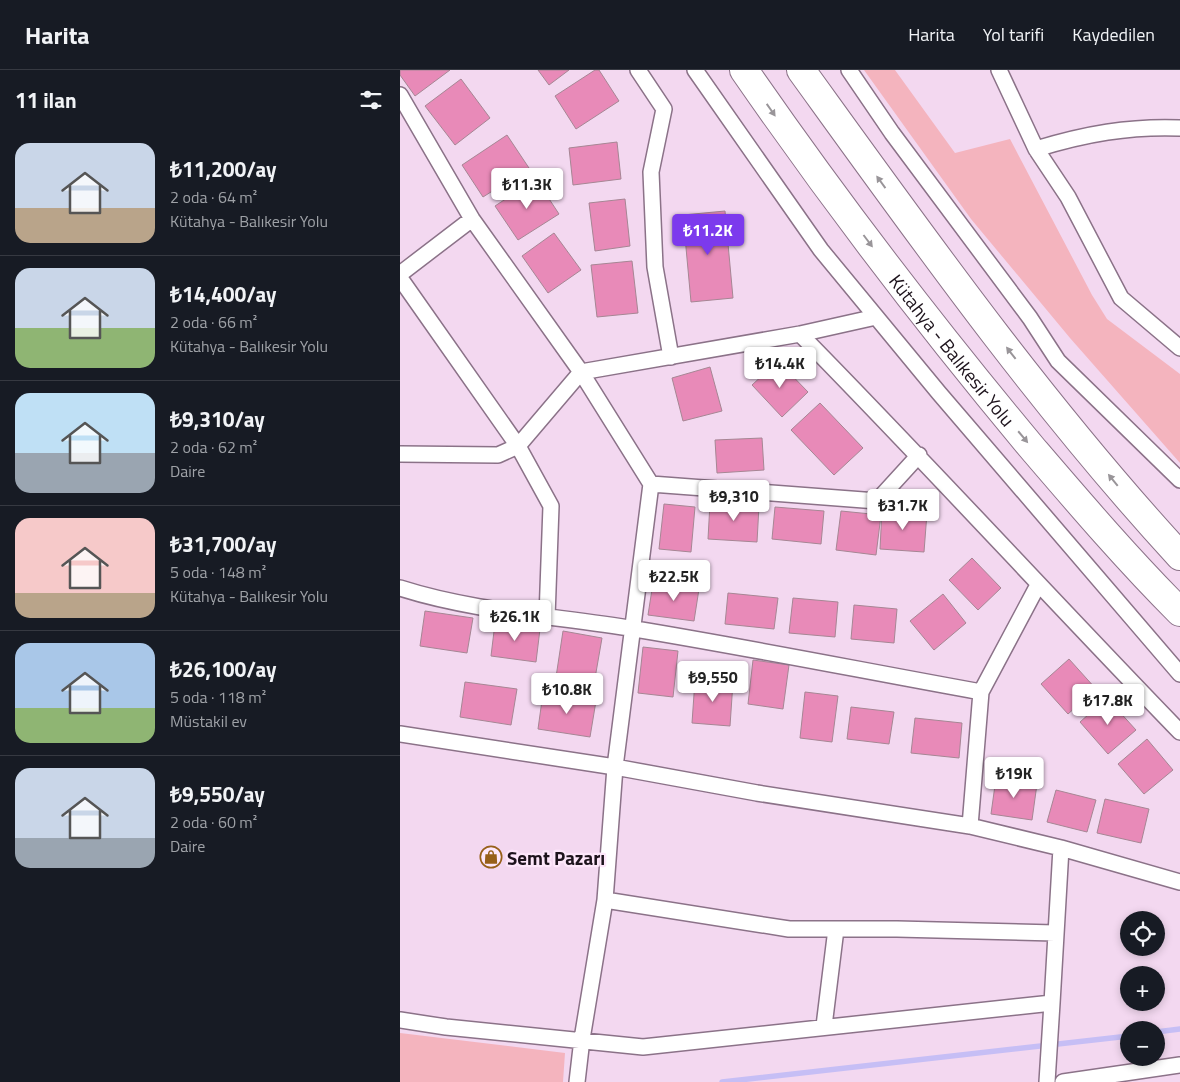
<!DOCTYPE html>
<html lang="tr">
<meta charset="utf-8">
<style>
:root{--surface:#171b24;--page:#20242c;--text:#f1f3f6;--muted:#9ea1a6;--line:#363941;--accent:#7c3aed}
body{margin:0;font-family:"Titillium Web",sans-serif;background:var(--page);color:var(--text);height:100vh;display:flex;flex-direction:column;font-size:19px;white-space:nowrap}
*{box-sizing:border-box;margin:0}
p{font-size:16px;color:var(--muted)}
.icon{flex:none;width:28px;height:28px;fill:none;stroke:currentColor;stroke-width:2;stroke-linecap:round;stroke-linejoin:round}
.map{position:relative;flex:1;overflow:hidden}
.sheet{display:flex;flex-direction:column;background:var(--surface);width:400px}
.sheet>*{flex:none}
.buttons{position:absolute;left:720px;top:841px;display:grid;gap:10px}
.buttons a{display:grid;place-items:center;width:45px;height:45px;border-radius:50%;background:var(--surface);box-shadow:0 2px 8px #0003;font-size:25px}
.price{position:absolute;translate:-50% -42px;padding:0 11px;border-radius:5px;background:#fff;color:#222;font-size:16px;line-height:32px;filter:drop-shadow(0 1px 2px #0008)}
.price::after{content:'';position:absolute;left:50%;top:30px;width:15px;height:11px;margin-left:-8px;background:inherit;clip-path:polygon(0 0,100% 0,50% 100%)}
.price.current{background:var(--accent);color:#fff}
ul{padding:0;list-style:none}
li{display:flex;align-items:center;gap:15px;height:125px;padding:0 15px}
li+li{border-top:1px solid var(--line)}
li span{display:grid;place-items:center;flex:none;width:140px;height:100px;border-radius:15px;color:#555}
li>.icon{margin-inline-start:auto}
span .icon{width:60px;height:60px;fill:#fffc;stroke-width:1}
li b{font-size:21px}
h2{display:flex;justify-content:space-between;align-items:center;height:60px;padding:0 15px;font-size:21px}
header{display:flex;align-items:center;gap:30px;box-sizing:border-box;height:70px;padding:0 25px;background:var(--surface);border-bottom:1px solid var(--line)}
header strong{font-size:24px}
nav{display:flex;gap:28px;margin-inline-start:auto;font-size:18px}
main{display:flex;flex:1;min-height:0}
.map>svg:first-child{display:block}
</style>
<header>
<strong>Harita</strong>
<nav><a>Harita</a><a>Yol tarifi</a><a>Kaydedilen</a></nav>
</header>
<main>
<section class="sheet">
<h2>11 ilan<svg class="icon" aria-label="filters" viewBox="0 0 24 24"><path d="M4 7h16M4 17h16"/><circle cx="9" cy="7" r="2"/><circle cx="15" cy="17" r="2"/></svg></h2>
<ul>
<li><span style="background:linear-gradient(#c9d6e8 65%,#b9a48a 0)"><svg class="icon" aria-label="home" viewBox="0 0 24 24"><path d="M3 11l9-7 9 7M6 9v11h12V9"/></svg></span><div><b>₺11,200/ay</b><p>2 oda · 64 m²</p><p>Kütahya - Balıkesir Yolu</p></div></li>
<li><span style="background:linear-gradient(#c9d6e8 60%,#8fb573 0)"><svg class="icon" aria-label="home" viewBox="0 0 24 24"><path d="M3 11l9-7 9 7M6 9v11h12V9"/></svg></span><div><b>₺14,400/ay</b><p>2 oda · 66 m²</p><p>Kütahya - Balıkesir Yolu</p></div></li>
<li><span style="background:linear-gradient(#bfe0f5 60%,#9aa5b1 0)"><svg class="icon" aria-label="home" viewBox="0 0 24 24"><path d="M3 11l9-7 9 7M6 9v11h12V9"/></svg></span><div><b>₺9,310/ay</b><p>2 oda · 62 m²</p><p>Daire</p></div></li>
<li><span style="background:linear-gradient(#f6c9c9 75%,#b9a48a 0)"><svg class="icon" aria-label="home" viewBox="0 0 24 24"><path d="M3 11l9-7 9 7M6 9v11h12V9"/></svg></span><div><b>₺31,700/ay</b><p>5 oda · 148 m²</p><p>Kütahya - Balıkesir Yolu</p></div></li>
<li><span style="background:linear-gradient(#a9c7e8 65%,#8fb573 0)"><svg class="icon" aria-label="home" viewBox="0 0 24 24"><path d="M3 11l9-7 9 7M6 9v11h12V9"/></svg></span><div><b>₺26,100/ay</b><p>5 oda · 118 m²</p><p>Müstakil ev</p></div></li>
<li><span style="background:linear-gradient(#c9d6e8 70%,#9aa5b1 0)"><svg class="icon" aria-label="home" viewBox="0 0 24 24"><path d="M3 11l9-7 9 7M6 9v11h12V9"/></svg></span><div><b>₺9,550/ay</b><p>2 oda · 60 m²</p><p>Daire</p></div></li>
</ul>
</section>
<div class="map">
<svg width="780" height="1012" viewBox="0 0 780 1012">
<rect width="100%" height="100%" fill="#f3d8f0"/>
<!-- green -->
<path fill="#f4b4be" d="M464,0H495L555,83L610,69L692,225L707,249L780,304V393L670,268L571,149Z
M0,963L165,983L163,1012H0Z"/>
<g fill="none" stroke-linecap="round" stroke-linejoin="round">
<!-- stream -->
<path stroke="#c6bef5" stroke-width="5.5" d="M756,962L780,959
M322,1012L729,966"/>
</g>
<!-- building -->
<path fill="#e88ab8" stroke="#a68694" d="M0,0H50L15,26L0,5Z
M138,0H169L149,15Z
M195,0H199L219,31L176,59L155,26Z
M61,9L90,48L55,75L25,36Z
M107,65L129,98L83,127L62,95Z
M217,72L221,109L173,115L169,78Z
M136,109L159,144L118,170L95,136Z
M225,129L230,176L195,181L189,133Z
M325,141L333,228L291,232L283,145Z
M154,163L181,200L148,223L122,186Z
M232,191L238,243L197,247L191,195Z
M378,291L408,322L382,347L352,315Z
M310,297L322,341L283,351L272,308Z
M420,333L463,378L434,405L391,360Z
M362,368L364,400L317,403L315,370Z
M310,433L359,436L357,472L308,469Z
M264,434L295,437L291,482L259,479Z
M375,437L424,441L421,474L372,469Z
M482,440L527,443L524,482L480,479Z
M441,441L481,445L476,485L436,480Z
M572,488L601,518L578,540L549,510Z
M253,513L299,519L294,551L248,545Z
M328,523L378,528L374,559L325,554Z
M543,524L566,553L534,580L510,551Z
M393,528L438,532L435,567L389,563Z
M454,535L497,539L494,573L451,569Z
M25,541L73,548L67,583L20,576Z
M95,553L140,559L136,592L91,586Z
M163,561L202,568L194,614L156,607Z
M243,577L278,581L273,627L238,623Z
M669,589L696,619L668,644L641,614Z
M353,590L389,595L383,639L348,634Z
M295,610L333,612L330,656L292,653Z
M65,612L117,619L111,655L60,647Z
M405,622L438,626L432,672L400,668Z
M143,623L196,631L190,667L138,659Z
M707,628L736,660L708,684L680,652Z
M451,637L494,642L489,674L447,669Z
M515,648L562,653L559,688L511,683Z
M747,669L773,700L744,724L718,694Z
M596,708L637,714L632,750L591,744Z
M656,720L696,730L687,762L647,752Z
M705,729L749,739L741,773L697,763Z"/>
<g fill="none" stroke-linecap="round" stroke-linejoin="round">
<!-- street casing -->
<g stroke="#8b7288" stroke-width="18">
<path id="street" d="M238,0L264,39L251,102L255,197L271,287
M295,0L421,180L539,323L780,604
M449,0L492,63L630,248L658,291L780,410
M599,0L636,79L668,127L721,228L780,278
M0,25L72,149L181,302L400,264L476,247
M636,79C685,64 729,56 780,58
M0,204L72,149
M0,208L118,376L151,436L147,547
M400,264C529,395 652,530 780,662
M0,384L98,385L118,376L181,302L251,414L215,697L205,830L182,969L177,1012
M251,414L477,431L519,385
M0,518C75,542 157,546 235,559C350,578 465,601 581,622
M0,664L215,697L357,723L570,756L661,778L780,812
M570,756L581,622L638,515
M205,830L389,859H497L655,863
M0,950L46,957L243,977L652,933L661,778
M424,956L436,859
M647,1012L652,933
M663,1012L780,995"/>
</g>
<!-- highway casing -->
<g stroke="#8b7288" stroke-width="30">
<g id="highway">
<path id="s1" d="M344,0C434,130 531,257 633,379C681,435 728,490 780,542"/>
<path d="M401,0C521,166 641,335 780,486"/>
</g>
</g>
<!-- street -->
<use href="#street" stroke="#fff" stroke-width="15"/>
<!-- highway -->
<use href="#highway" stroke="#fff" stroke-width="28"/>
</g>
<!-- one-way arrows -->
<defs><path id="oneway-solid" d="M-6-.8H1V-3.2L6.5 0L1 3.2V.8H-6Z" transform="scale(1.25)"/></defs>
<g fill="#999599">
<use href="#oneway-solid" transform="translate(371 40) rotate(55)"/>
<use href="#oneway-solid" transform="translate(481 112) rotate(-126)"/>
<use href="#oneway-solid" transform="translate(468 171) rotate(53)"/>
<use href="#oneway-solid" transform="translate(611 283) rotate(-128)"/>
<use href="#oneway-solid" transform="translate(623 367) rotate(50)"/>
<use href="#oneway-solid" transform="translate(713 410) rotate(-129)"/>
</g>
<!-- icons -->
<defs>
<g id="shop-ring" transform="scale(1.125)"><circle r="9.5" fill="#fde7fa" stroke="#976019" stroke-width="1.5"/><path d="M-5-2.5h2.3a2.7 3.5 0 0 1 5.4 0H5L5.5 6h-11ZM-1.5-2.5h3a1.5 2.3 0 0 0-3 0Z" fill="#976019"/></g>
</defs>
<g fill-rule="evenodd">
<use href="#shop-ring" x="91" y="787"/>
</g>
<g text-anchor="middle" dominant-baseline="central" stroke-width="4.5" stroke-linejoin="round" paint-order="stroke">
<!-- street labels -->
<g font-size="19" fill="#1d131c" stroke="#fde7fa">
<text stroke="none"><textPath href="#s1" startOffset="349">Kütahya - Balıkesir Yolu</textPath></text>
</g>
<!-- poi labels -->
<g font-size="19" font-weight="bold" fill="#1d131c" stroke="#fde7fa" text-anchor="start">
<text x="107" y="787">Semt Pazarı</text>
</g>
</g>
</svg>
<div class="buttons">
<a><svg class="icon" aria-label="locate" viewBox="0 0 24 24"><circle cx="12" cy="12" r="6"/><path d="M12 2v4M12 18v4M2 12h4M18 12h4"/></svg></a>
<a>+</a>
<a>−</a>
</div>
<b class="price" style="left:127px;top:140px">₺11.3K</b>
<b class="price current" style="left:308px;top:186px">₺11.2K</b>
<b class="price" style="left:380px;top:319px">₺14.4K</b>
<b class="price" style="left:334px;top:452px">₺9,310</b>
<b class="price" style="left:503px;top:461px">₺31.7K</b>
<b class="price" style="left:274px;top:532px">₺22.5K</b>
<b class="price" style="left:115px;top:572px">₺26.1K</b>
<b class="price" style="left:313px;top:633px">₺9,550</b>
<b class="price" style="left:167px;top:645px">₺10.8K</b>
<b class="price" style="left:708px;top:656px">₺17.8K</b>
<b class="price" style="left:614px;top:729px">₺19K</b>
</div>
</main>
